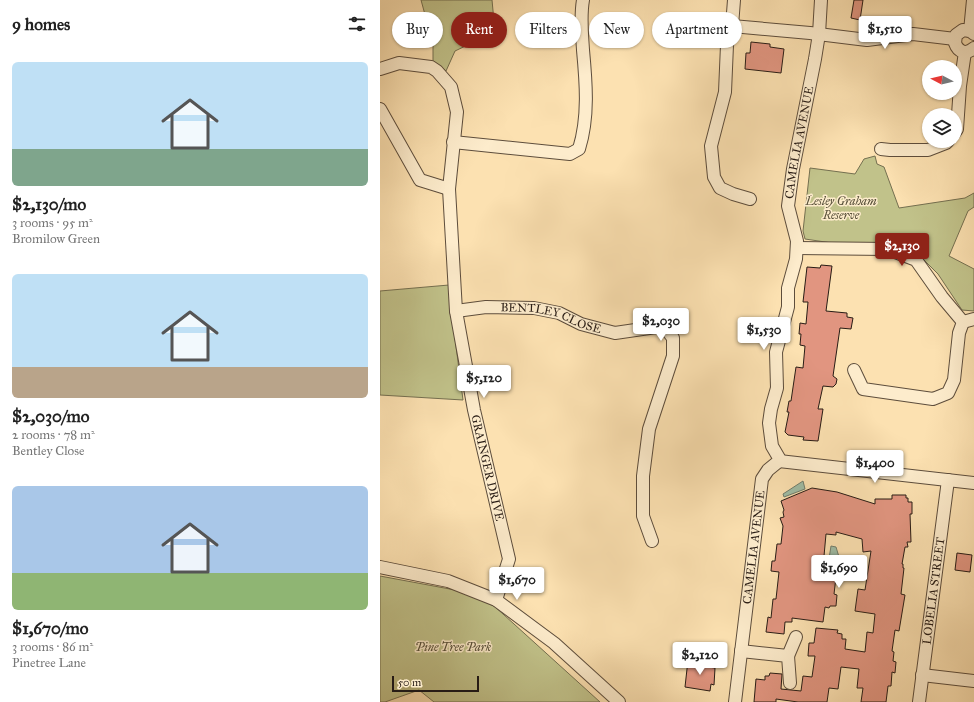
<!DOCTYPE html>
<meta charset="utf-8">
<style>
:root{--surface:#fff;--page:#f2f2f2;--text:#222;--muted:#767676;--accent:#8f2418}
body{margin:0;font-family:"IM FELL Great Primer",serif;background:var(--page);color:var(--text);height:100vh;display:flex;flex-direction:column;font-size:15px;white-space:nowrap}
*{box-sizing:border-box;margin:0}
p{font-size:13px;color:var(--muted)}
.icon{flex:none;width:22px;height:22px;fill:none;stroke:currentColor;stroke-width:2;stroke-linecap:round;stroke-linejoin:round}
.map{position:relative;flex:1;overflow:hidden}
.details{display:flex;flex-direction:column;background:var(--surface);width:380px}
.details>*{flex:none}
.guide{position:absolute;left:12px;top:12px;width:380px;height:36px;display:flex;gap:8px}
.needle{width:26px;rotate:277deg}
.buttons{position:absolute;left:542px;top:60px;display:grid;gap:8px}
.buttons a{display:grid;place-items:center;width:40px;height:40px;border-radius:50%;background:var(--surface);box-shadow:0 1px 3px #0004;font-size:20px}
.scale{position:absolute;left:12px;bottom:10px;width:87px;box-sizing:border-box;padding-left:4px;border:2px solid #281c15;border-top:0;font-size:11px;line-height:14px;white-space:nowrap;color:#281c15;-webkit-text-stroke:3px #fdeccc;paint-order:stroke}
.price{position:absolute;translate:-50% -34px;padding:0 9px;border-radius:4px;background:#fff;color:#222;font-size:13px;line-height:26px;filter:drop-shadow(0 1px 2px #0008)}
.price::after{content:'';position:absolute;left:50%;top:24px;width:12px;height:9px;margin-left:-6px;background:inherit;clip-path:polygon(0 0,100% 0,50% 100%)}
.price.on{background:var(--accent);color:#fff}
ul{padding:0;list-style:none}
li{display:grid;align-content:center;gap:8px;height:212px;padding:0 12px}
li span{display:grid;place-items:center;height:124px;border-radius:6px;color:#555}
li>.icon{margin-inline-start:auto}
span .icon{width:72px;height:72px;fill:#fffc;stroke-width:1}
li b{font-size:17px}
h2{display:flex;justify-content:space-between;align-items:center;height:48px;padding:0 12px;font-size:17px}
.tag{padding:0 14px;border-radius:18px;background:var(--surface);box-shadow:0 1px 3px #0004;font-size:14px;line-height:36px}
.tag.on{background:var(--accent);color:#fff}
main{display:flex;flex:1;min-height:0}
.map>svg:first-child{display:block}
</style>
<main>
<section class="details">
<h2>9 homes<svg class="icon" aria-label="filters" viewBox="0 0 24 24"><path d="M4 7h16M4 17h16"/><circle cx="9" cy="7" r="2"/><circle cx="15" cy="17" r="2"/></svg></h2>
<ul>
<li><span style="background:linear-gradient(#bfe0f5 70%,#7fa58c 0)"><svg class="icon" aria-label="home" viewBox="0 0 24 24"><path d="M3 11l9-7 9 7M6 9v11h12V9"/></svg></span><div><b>$2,130/mo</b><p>3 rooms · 95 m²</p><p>Bromilow Green</p></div></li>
<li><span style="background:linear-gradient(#bfe0f5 75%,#b9a48a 0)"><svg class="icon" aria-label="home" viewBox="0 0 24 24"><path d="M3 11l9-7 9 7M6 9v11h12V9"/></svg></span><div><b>$2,030/mo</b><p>2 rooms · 78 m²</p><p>Bentley Close</p></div></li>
<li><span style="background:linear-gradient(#a9c7e8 70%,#8fb573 0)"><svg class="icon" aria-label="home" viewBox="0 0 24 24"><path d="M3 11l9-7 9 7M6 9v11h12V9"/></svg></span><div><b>$1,670/mo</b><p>3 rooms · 86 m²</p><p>Pinetree Lane</p></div></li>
</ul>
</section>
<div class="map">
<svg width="594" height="702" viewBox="0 0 594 702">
<rect width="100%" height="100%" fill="#fce1b1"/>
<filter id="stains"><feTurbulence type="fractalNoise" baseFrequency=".005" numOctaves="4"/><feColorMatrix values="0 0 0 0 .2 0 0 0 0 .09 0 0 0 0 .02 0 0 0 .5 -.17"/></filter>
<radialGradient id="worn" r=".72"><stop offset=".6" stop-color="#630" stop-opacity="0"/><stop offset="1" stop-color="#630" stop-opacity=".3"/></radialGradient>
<!-- green -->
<path fill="#c1c28a" stroke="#746f50" d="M41,0H112L115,32L75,51L66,71L53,61V44Z
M495,156L497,164L504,167L519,208L585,198L594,193V207L588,211L569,256L594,269V311L582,310L558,274L535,251L512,245L452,243L425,239L423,231L430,168L475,174L484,159Z
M69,285L70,300L83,400L0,395V291Z
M0,576L102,595L220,702H54L39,690L5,702H0Z"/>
<!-- water -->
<path fill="#a0bea7" stroke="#707d6d" d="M423,481L425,489L404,497L403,494Z
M451,546L456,547L459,557L458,566L448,565Z"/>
<!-- building -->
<path fill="#e19580" stroke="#281c15" d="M474,0H483L480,20L471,18Z
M371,42L390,44V47L404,49L401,73L365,69L366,53H370Z
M441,265L452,266L446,311L467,313V317L473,318L471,329L460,328L453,376L457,379L456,384L453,387L443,386L438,409H443L438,441L423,440L424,437L408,435L405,432L409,412H407L409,401H411L416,367L423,368L425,346L420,345L421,334H419L420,323L426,324L428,302H423L427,267L440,268Z
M432,488L457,492L495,504V499H512V495H526V498H528V502H532V514H530L531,542H527L528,547H525L522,564H523V568H524L521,594L525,595L519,631L515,630L512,651L514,652L513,661L516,662L515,673L512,672L511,686H508L506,702H481L483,688H477L479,669L461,667L458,689L449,688L447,702H418L396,699V702H374L376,679L385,680V676H389L390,673L402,674L401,689L421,691L423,676L432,677L435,656H428L429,643H434L436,628L458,630L457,633L462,634V639H466L465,649L485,652L487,632L493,633L495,614L475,611L478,589L485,590L491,551L483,552L482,539L456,532V535L446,534L443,567L457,569L454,594L457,595L456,606H450L449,608L445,607L443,622L412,618V622H405L404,634L386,632L388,617L391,618L393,599H396L399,572L391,571L392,561H395L397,544H401L403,526L400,518L404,517L403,512L404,510L401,501Z
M577,553L592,555L590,572L575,570Z
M308,660L320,661L319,664L328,665V667L335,668L334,685L331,684L330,691L305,687Z"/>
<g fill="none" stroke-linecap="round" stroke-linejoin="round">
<!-- minor casing -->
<g stroke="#5d4d3c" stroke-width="14">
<g id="minor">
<path d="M354,0L352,26L347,45L345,92L331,146L334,177L340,188L353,194L370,199"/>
<path d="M352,26L430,33L487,40L533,34L575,39"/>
<path d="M590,31L593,0"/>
<path d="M594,34L590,31L583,30L576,35L575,43C578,52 586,55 594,48"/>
<path id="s1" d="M0,69L19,63L51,67L57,71L71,87L77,112L69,189L76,311L94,410L129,559L116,600"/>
<path d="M0,109L40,180L69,189"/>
<path d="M575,132L577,129L580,86L585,52"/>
<path d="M73,142L190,154L199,149C209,117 206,82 203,50C202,33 200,17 203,0"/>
<path d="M501,149L510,150H548L566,143L568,141"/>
<path d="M417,248L507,249L536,260L562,297L583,322L594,319"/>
<path id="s2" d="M76,311L106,307L154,308L179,313L201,324L235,333L276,327L286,329L293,338V356L269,429L263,476V516L272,541"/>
<path d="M474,370L483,389L553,399L568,393L574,380L579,333L583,322"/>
<path d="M399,461L594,483"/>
<path d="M0,567L68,581L116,600L174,643L239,702"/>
<path d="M361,651L408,656L410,683"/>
<path d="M408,656L416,637"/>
<path d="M542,675L594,681"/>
<path id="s3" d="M355,702L382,479L388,470L399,461V458L392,446L389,423L391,409L397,388L396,352L408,307V288L416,259L417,241L408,206L413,169L435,59L439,34L441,0"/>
<path id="s4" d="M539,702L568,480"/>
</g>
</g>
<!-- minor -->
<use href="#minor" stroke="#fdeccc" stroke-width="12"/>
</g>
<g text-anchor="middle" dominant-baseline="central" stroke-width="3" stroke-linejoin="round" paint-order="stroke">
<!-- street labels -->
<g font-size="12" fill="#281c15" stroke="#fdeccc">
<text stroke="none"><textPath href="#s3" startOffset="576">CAMELIA AVENUE</textPath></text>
<text stroke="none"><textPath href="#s2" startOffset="97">BENTLEY CLOSE</textPath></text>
<text stroke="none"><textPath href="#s1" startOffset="466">GRAINGER DRIVE</textPath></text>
<text stroke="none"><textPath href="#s3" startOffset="156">CAMELIA AVENUE</textPath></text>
<text stroke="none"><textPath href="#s4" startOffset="112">LOBELIA STREET</textPath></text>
</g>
<!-- park labels -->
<g font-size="12" font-style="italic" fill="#564e38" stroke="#fdeccc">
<text x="461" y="201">Lesley Graham<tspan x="461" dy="14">Reserve</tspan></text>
<text x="73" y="647">Pine Tree Park</text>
</g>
</g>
<rect width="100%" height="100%" filter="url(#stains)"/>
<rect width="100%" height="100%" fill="url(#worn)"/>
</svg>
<div class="buttons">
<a><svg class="needle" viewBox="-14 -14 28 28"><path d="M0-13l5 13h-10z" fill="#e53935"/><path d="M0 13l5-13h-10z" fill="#767676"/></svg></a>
<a><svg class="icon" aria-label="layers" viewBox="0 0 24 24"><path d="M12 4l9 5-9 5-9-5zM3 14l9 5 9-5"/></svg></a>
</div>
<div class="scale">50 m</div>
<b class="price" style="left:505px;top:50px">$1,510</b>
<b class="price on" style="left:522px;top:267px">$2,130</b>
<b class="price" style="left:281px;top:342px">$2,030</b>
<b class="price" style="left:384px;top:351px">$1,530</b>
<b class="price" style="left:104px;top:399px">$5,120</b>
<b class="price" style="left:495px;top:484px">$1,400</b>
<b class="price" style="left:459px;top:589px">$1,690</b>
<b class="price" style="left:137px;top:601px">$1,670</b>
<b class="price" style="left:320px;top:676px">$2,120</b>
<div class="guide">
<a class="tag">Buy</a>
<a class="tag on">Rent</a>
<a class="tag">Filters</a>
<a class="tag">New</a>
<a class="tag">Apartment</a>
</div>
</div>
</main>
